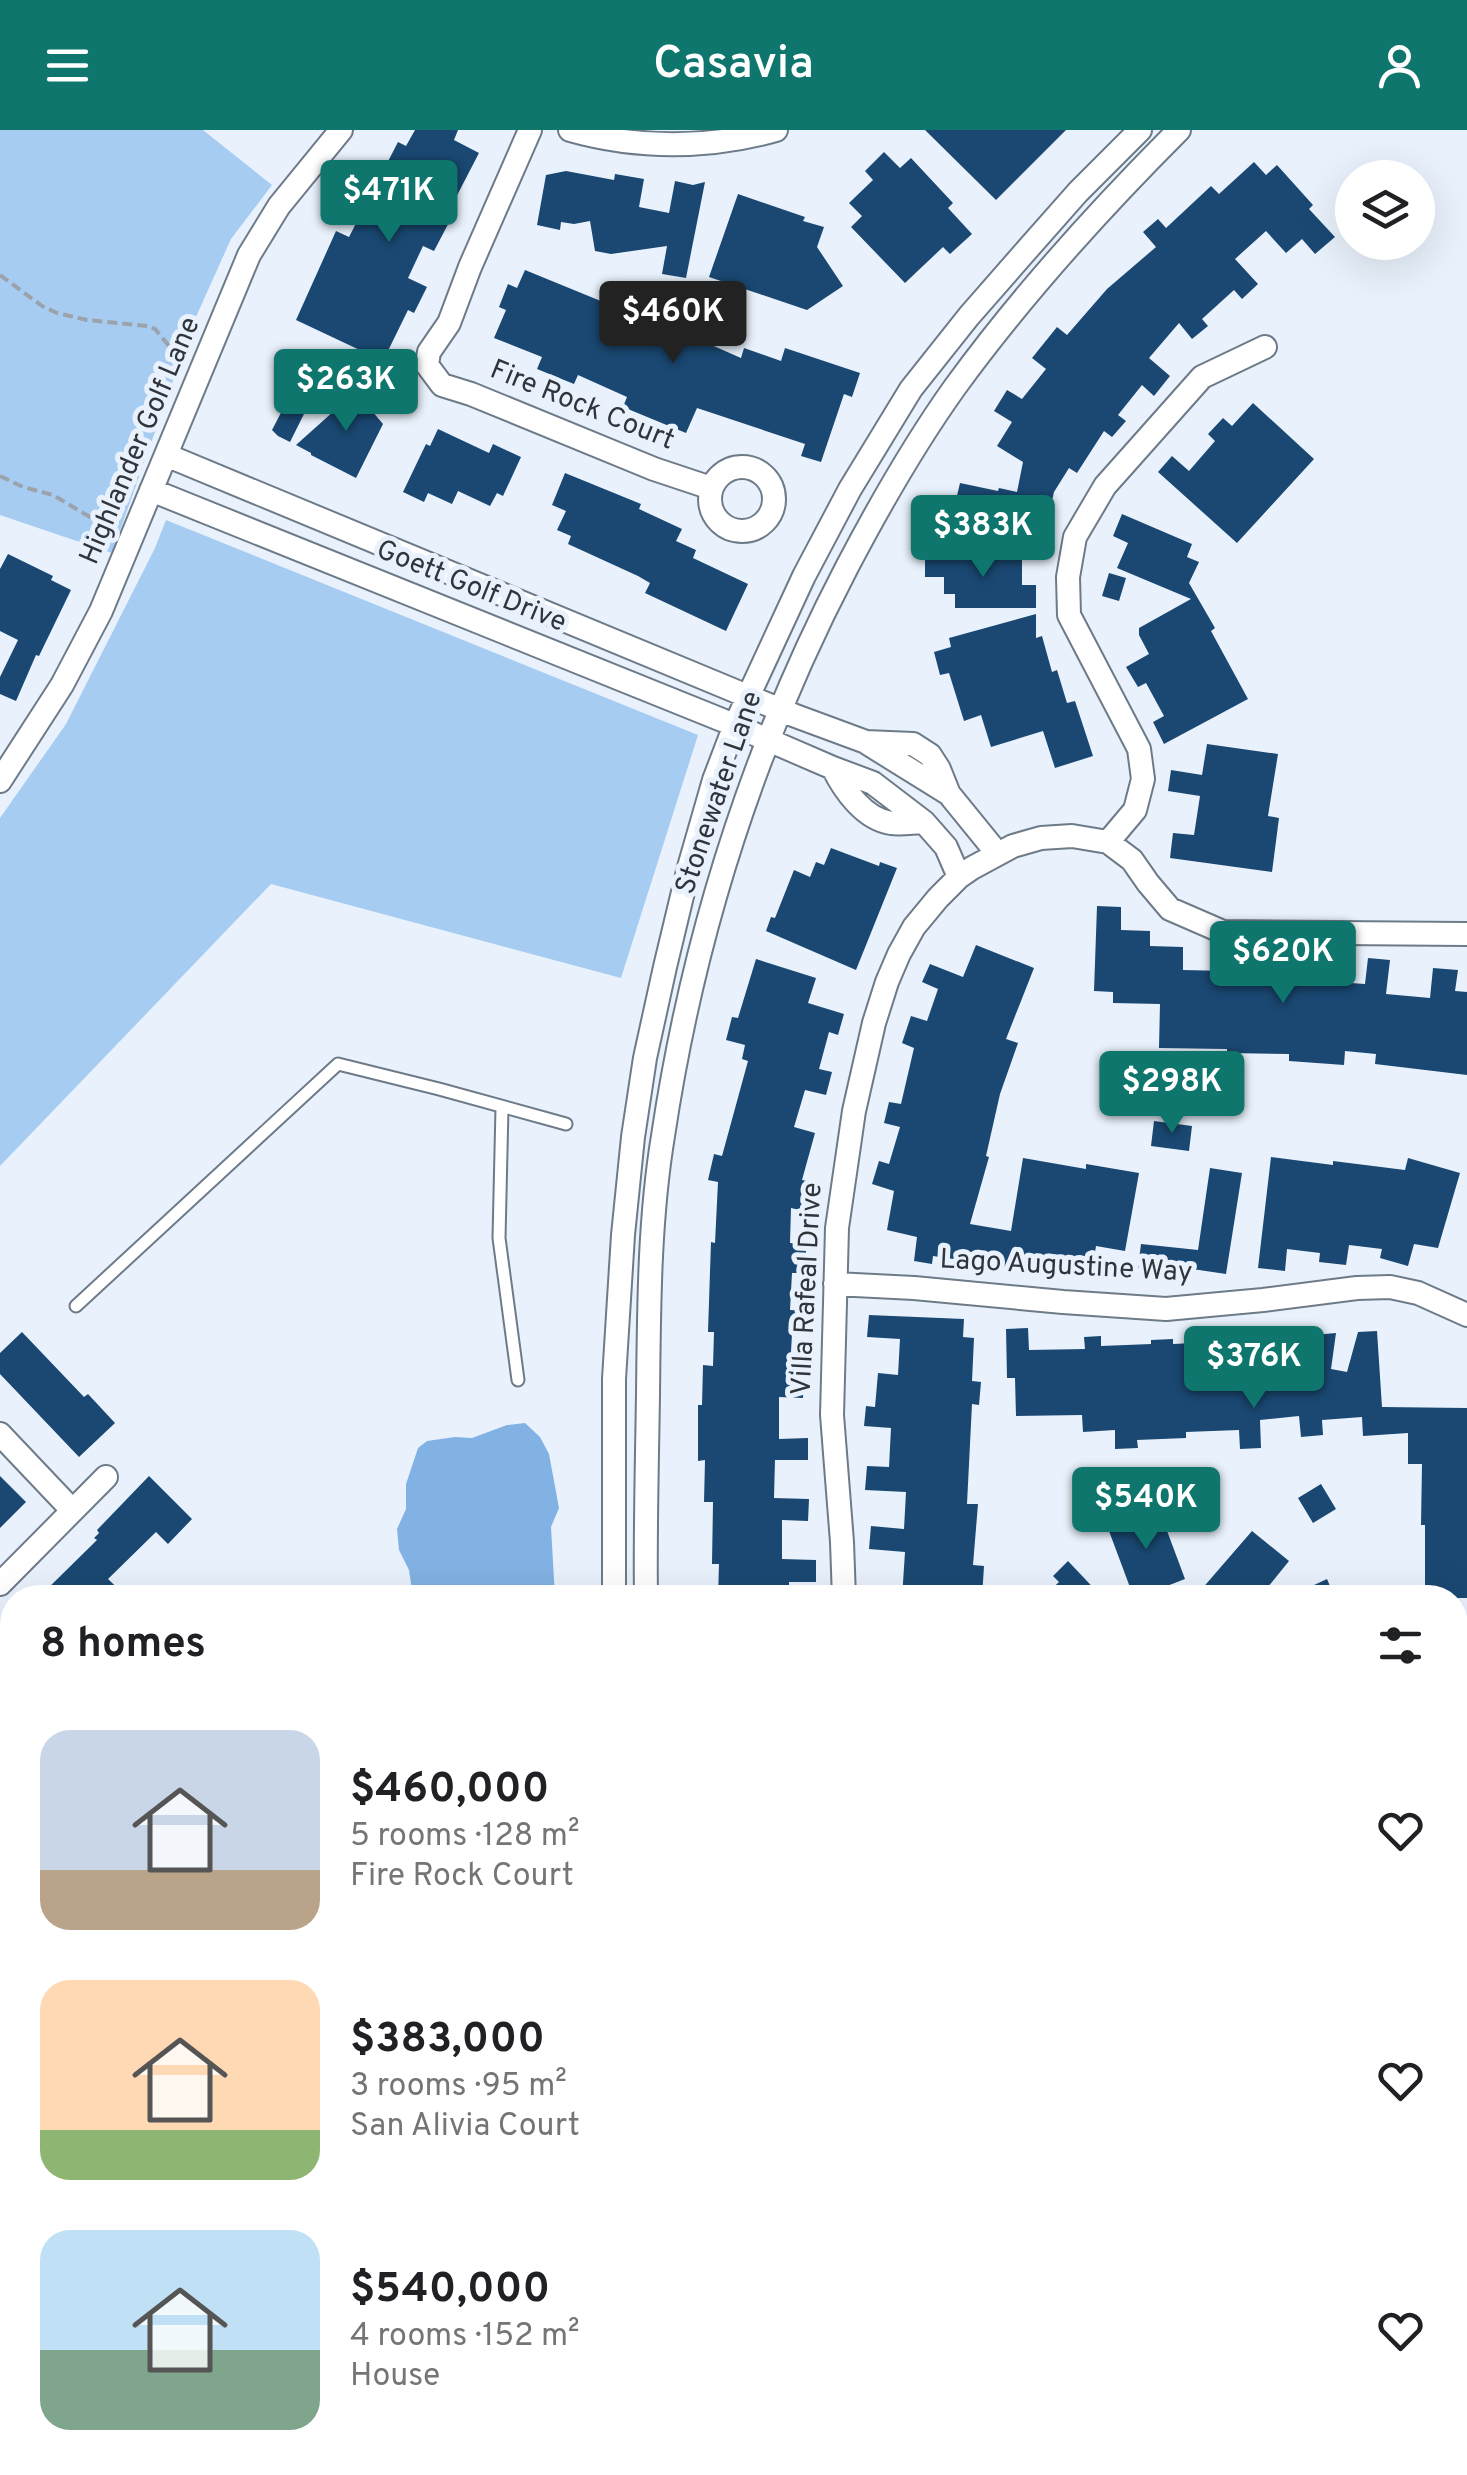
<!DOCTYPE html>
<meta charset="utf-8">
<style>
:root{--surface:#fff;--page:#f2f2f2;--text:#202124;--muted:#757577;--accent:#0f766e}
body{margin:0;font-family:Overpass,sans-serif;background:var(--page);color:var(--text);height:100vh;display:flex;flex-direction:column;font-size:38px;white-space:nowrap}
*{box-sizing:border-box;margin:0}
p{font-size:32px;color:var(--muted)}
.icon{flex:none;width:55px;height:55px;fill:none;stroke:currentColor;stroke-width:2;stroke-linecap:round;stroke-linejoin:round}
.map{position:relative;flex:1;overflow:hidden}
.side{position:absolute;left:0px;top:1455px;width:1468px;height:890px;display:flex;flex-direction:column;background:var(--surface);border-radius:40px 40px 0 0;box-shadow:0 10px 40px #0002}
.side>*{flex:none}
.tools{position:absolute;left:1335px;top:30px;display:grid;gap:20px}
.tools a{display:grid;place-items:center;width:100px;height:100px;border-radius:50%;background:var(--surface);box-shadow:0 10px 40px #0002;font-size:50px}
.price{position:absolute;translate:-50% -85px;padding:0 22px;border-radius:10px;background:var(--accent);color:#fff;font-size:32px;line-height:65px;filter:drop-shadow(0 2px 5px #0008)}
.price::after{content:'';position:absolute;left:50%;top:60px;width:30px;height:22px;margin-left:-15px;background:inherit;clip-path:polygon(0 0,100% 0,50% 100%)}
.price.on{background:#222;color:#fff}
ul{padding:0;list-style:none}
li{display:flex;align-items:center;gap:30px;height:250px;padding:0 40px}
li span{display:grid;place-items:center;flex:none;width:280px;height:200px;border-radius:30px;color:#555}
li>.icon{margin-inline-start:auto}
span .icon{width:120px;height:120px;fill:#fffc;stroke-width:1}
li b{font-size:42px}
h2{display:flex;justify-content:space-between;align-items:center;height:120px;padding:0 40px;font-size:42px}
header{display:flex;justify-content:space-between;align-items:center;height:130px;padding:0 40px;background:var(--accent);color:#fff;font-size:45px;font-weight:600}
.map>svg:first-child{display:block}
</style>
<header><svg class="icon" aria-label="menu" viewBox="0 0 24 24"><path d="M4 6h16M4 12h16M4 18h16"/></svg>Casavia<svg class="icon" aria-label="person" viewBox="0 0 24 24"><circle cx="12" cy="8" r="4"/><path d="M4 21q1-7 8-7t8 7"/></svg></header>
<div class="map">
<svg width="1467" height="2345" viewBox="0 0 1467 2345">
<rect width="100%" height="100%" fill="#e9f2fc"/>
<!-- green -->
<path fill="#a6ccf2" d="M0,0H203L272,55L231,109L195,189L112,423L0,385Z
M166,390L698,605L621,848L271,754L0,1036V688L66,594L155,418Z
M1455,1983H1467V2022H1455Z"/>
<!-- water -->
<path fill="#82b2e3" d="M525,1293L540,1307L549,1324L559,1378L551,1397L555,1467H413L409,1440L399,1420L397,1399L406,1379V1354L418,1318L427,1311L455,1307L472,1308L507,1295Z"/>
<!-- building -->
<path fill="#1a4872" d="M415,0H458L454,10L479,23L451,77L456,79L434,121L423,116L408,148L427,157L414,183L408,180L383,231L296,190L336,101L349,107L398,12L406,16Z
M925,0H1066L996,70Z
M884,22L900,38L911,28L953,73L948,78L972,104L950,124L943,117L905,153L851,97L862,86L849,73L873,50L865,41Z
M1254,32L1266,45L1277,35L1313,75L1309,79L1335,107L1315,124L1302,109L1286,123L1266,101L1235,129L1258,154L1242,169L1234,160L1202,189L1208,196L1192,209L1179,193L1149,228L1170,246L1154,266L1142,255L1118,285L1126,291L1112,307L1104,301L1077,343L1069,338L1054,362L1049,384L1021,378L1014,411L937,395L943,372L955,374L960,353L998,361L999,358L1017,362L1023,332L997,316L1012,292L994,281L1007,260L1022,269L1046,239L1032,228L1057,197L1067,205L1107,159L1156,117L1143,102L1158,89L1166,98L1211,56L1219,64Z
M566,41L614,50L615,44L644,49L639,77L669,83L675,51L693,55L705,52L686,148L662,144L667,116L611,124L595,121L590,91L574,94L561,92L560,100L537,95L546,45Z
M738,64L805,87L803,91L824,97L817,117L843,156L807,180L709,147Z
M525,140L674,201L675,199L741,228L744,218L781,231L785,218L860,243L852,267L844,264L821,332L801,326L805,314L697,278L686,303L623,277L627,267L578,245L574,254L537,239L542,227L494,208L506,180L499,177L508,154L517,158Z
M296,236L315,245L311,254L316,260L290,312L278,306L272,300L286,273L281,267Z
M363,255L377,270L372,281L383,294L356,348L311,325V323L296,315Z
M1253,273L1314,329L1237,413L1158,342L1172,326L1189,341L1215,311L1208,304L1223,288L1232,296Z
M438,299L489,323L493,314L521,327L503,366L497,363L490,376L458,361L452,374L428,363L424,372L403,362L426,314L430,316Z
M565,343L641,374L639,379L682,399L676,411L696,420L693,428L748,454L726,501L645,463L650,453L638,446L568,414L571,406L557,400L566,381L552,375Z
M1122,384L1192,414L1187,427L1199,432L1189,453L1215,498L1211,501L1248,569L1164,614L1153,592L1164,586L1146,553L1138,557L1126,537L1149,524L1139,505V498L1191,469L1117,438L1128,413L1113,406Z
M8,424L53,446L51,450L71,460L39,526L36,525L16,571L0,564V547L18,510L0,501V439Z
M925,424H1022V455H1036V478H955V464H944V447H925Z
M1109,443L1126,448L1119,471L1102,466Z
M1036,484V508L1042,506L1052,542L1057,540L1067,573L1075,571L1093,626L1055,638L1043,601L991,617L981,585L964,591L949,543L940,545L934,522L951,517L949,508Z
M1207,614L1278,624L1268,686L1279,688L1272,742L1170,728L1173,703L1194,705L1200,666L1168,661L1171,640L1202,645Z
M831,718L879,736L880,732L897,738L856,840L766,801L771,787L775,788L794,740L810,747L816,732L824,735Z
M1097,776L1121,777V800L1150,801V816L1183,817V840L1229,841L1230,828L1257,829V842L1297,843L1299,829L1324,831L1322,851L1365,854L1368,828L1390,830L1386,864L1430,868L1433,838L1458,840L1455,861L1467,862V945L1375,934L1376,924L1345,921L1344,935L1289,931V924L1227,923V919L1159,918L1160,874L1113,873V862L1094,861Z
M976,815L1034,838L1006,909L1018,913L1000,964L986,1026L989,1027L970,1094L1011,1101L1023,1028L1086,1039V1034L1139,1043L1125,1121L1096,1116L1091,1148L1066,1144L1068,1133L1036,1128L1034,1141L933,1126L932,1134L914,1131L917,1107L887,1100L894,1061L872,1054L879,1031L889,1034L900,997L884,993L889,972L901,974L914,918L902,913L911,886L927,891L938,859L922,852L930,834L963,847Z
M756,829L816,848L808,873L844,884L838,905L829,902L819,939L832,942L826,965L805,960L794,997L815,1003L802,1050L811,1052L804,1081L791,1078L790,1113L806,1114V1143H792L790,1180L811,1181L810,1205L792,1204L790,1239L804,1240L803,1268L779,1267V1309L808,1308V1330H775L774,1368L809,1369L808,1391L782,1390V1429L816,1430V1452H789V1468H718L719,1434H712L713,1372H704L705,1330L698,1331V1275H702L703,1235L713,1236L714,1202H708L711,1112L715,1113L718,1052L708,1050L714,1024L722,1026L748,931L742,929L745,915L726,910L732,887L738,888Z
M1154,991L1192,996L1189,1021L1151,1016Z
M1271,1027L1333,1035V1031L1405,1040L1408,1028L1460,1043L1438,1118L1414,1114L1408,1136L1380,1128L1382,1119L1349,1115L1346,1135L1319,1132L1320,1123L1287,1119L1285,1141L1258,1138Z
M1210,1038L1242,1043L1226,1144L1172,1136V1142L1138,1138L1141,1114L1198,1120Z
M869,1185L964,1189L963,1207L974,1208L972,1251L981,1252L979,1275L972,1274L967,1374H978L973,1435L984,1436L982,1468H902L905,1422L869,1419L871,1396L904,1399L906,1362L865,1360L867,1336L889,1337L891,1298L864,1296L866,1276L875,1277L878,1243L898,1245L900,1209L867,1207Z
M1028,1198L1029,1220L1085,1219L1084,1207L1101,1206V1216L1151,1214V1210L1173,1209V1214L1257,1210L1258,1232L1293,1229L1291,1207L1336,1203L1331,1239L1347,1242L1358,1202L1377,1201L1382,1277L1467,1278V1468H1434L1435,1457H1425V1395H1421L1422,1334H1408V1303L1363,1306L1362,1287L1322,1290L1323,1305L1301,1307L1299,1286L1260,1290L1261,1318L1240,1319L1239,1300L1186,1302V1308L1137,1310L1138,1318L1115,1319V1300L1083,1302L1082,1285L1016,1286L1015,1248H1007L1006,1199Z
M22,1202L84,1267L88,1264L115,1293L79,1327L0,1244V1223Z
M0,1346L26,1372L0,1398Z
M149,1346L192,1389L168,1414L156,1402L108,1449L128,1468H38L97,1410L94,1408L99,1403L97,1400Z
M1321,1354L1336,1379L1313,1393L1298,1368Z
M1157,1374L1185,1449L1154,1461L1157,1468H1134L1106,1393Z
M1252,1401L1289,1431L1259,1468H1194Z
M1068,1431L1103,1468H1042L1059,1452L1053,1446Z
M1327,1449L1335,1468H1286Z"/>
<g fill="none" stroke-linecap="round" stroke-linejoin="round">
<!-- lane casing -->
<g stroke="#6d7b89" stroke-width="15">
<path id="lane" d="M502,978L499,1108L518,1250
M76,1176L338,934L439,959L566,994
M530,2345L555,2332"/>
</g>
<!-- street casing -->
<g stroke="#6d7b89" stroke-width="26">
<path id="street" d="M530,0L470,137L449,193L429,222L427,235L442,255L471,264L654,339L711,358
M570,0C637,19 709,19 776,0
M166,325L793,585L866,612L913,614L930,625L939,639L949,664L997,723
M710 369a32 32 0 1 1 64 0a32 32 0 1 1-64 0Z
M151,360L722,590L833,638C844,660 864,689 891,693C901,695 914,692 924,692L946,717L959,747
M867,613L949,664
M833,638L873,653L924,692
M0,651L62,555L101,481L249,125L279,76L341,0
M1108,712L1135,680L1143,649L1139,619L1069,485L1068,447L1075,407L1105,356L1202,247L1265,217
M835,1154L914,1158L1063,1172L1166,1179L1263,1170L1357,1158L1390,1157L1418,1163L1467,1185
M0,1304L72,1380
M0,1454L106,1347
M614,1468V1249L623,1105L633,1007L645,928L665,837L689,737L714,650L735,595L804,446L850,359L911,259L969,186L1025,122L1078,62L1140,0
M646,1468C645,1400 647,1332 648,1265C649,1178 649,1091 663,1006C693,806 753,617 847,437C879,376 915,313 955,257C1022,165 1099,80 1179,0
M844,1468L842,1412L832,1285L837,1098L854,981L874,893L887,852L899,824L914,797L938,768L959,747L972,738L1013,716L1041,708L1072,706L1108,712L1132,730L1148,753L1170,779L1223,802L1467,804
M1455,1682H1467
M1455,2165H1467
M0,2171L12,2163
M200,2332L211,2345
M830,2332L831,2345
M1098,2332L1100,2345
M1382,2332L1384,2345
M60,2345L73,2332"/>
</g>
<!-- secondary casing -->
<g stroke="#6d7b89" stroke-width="34">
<path id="secondary" d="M610,2332L611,2345
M657,2332L658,2345"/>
</g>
<!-- primary casing -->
<g stroke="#6d7b89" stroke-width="39">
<path id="primary" d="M1455,1916H1467
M1455,1964H1467
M7,1974L9,1922"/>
</g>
<!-- path -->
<path stroke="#9ba2ab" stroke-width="4" stroke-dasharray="10 5" stroke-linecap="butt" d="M0,145L42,176L57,183L87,190L146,196L155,199L174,222L179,239
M0,346L23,357L53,365L90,387C102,388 113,384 120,372L145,285L151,274L167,263"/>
<!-- lane -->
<use href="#lane" stroke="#fff" stroke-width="11"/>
<!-- street -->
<use href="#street" stroke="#fff" stroke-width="22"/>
<!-- secondary -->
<use href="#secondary" stroke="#fff" stroke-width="30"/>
<!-- primary -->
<use href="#primary" stroke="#fff" stroke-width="35"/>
</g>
<g text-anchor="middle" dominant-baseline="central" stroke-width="10" stroke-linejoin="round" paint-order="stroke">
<!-- street labels -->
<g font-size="28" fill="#2f353b" stroke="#e9f2fc">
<text transform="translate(582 276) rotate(22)">Fire Rock Court</text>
<text transform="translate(141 311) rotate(-67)">Highlander Golf Lane</text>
<text transform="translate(471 457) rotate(22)">Goett Golf Drive</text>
<text transform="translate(720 663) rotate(-71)">Stonewater Lane</text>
<text transform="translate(1066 1137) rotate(3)">Lago Augustine Way</text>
<text transform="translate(808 1159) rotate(-87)">Villa Rafeal Drive</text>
</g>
</g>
</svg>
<div class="tools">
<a><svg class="icon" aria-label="layers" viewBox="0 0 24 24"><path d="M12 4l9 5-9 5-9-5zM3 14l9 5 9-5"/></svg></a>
</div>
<b class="price" style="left:389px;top:115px">$471K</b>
<b class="price on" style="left:673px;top:236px">$460K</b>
<b class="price" style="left:346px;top:304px">$263K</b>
<b class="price" style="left:983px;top:450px">$383K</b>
<b class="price" style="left:1283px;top:876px">$620K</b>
<b class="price" style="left:1172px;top:1006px">$298K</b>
<b class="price" style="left:1254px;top:1281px">$376K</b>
<b class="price" style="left:1146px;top:1422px">$540K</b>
<section class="side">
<h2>8 homes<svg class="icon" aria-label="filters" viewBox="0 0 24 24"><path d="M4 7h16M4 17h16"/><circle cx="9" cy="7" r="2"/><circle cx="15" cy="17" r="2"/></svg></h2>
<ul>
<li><span style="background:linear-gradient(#c9d6e8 70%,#b9a48a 0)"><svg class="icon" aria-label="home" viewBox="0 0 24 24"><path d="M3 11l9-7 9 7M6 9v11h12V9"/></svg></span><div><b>$460,000</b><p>5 rooms · 128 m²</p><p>Fire Rock Court</p></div><svg class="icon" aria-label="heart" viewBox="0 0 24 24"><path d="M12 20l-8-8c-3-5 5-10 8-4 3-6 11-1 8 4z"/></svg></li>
<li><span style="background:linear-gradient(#ffd9b3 75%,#8fb573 0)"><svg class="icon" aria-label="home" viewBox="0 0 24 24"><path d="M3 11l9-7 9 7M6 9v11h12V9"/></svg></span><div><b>$383,000</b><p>3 rooms · 95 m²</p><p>San Alivia Court</p></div><svg class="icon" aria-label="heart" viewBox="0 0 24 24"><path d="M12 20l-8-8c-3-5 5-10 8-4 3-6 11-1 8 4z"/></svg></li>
<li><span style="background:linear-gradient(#bfe0f5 60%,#7fa58c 0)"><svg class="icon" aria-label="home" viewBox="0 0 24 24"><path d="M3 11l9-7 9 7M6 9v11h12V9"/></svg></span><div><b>$540,000</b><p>4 rooms · 152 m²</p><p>House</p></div><svg class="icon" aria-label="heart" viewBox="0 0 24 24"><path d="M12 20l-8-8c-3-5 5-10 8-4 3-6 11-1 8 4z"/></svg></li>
</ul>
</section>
</div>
